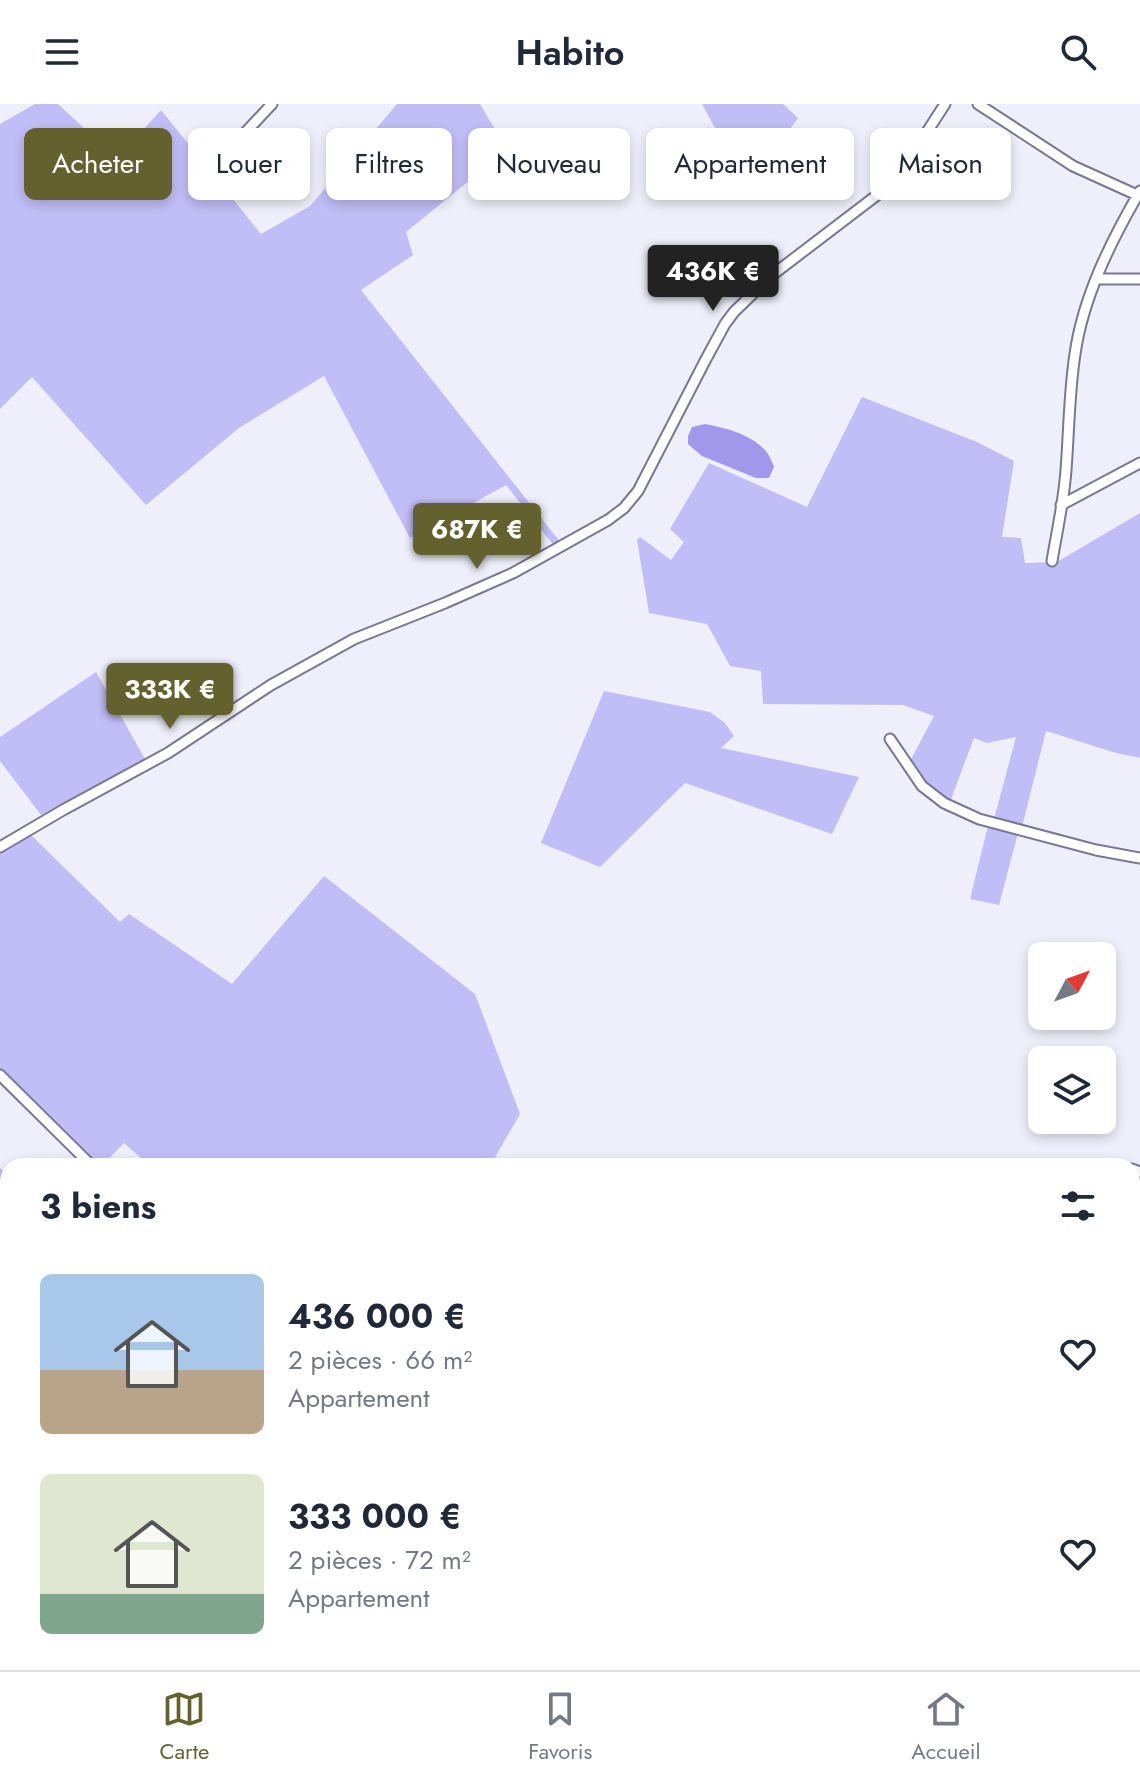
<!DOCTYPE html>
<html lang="fr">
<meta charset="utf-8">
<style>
:root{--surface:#fff;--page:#f6f6f7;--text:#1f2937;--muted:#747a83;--line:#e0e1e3;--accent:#63622f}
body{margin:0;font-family:Jost,sans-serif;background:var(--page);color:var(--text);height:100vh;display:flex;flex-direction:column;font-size:30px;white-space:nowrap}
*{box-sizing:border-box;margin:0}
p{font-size:26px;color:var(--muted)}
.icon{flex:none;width:44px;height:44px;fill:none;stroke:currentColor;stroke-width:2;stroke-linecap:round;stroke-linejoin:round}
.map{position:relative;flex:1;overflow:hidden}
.sheet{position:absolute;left:0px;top:1054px;width:1140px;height:512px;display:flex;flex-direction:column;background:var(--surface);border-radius:24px 24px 0 0;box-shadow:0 4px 12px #0003}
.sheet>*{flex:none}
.banner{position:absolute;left:24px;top:24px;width:1092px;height:72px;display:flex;gap:16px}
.needle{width:52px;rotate:49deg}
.buttons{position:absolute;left:1028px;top:838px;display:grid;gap:16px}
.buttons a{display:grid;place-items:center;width:88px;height:88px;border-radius:12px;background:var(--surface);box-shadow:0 4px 12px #0003;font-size:40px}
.price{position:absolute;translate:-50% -68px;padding:0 18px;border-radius:8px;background:var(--accent);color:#fff;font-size:26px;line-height:52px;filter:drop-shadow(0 2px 4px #0008)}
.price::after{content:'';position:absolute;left:50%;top:48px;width:24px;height:18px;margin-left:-12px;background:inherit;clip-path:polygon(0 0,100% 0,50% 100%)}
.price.on{background:#222;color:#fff}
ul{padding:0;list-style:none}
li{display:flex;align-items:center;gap:24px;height:200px;padding:0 40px}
li span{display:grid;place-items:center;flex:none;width:224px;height:160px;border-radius:12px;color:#555}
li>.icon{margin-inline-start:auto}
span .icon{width:96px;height:96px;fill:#fffc;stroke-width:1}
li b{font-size:34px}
h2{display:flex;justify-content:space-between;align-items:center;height:96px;padding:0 40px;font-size:34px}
.chip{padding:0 28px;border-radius:12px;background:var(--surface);box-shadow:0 4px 12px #0003;font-size:28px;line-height:72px}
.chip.on{background:var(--accent);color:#fff}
header{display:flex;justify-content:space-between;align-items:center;height:104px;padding:0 40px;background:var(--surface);font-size:36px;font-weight:600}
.tabs{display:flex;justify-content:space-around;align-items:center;height:112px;border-top:2px solid var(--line);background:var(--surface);font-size:22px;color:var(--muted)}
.tabs a{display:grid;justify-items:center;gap:4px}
.tabs .on{color:var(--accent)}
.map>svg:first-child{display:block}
</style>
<header><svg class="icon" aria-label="menu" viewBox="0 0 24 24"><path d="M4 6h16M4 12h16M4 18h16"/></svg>Habito<svg class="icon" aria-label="search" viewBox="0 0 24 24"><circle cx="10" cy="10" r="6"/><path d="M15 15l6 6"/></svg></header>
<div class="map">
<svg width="1140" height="1566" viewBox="0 0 1140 1566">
<rect width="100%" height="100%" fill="#efeffb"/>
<!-- green -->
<path fill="#c1bdf6" d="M35,0H58L117,55L161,6L261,130L310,102L397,0H480L507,46L406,128L413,151L361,186L561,439L555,443L506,381L410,434L324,272L239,324L146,401L32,273L0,305V20Z
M702,0H783L798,14L787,29L744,78Z
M862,293L977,338L1014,357L1002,433L1021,434L1025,459L1057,458L1140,409V654L1116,649L1046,627L1022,723L994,715L1016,633L987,639L974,634L950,698L928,682L910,657L934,612L903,601L763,600L761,567L730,562L707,520L649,509L637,436L640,433L671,456L684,438L670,425L709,359L807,403Z
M96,568L145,655L41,711L0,657V633Z
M604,587L710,608L725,619L734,632L721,644L859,673L832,730L685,679L600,763L541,739Z
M988,722L1018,729L999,801L970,795Z
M30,730L120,818L129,810L232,880L324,772L475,890L520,1010L490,1062H150L124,1039L102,1062H96L0,965V748Z
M0,1064L8,1071V1495L0,1497Z
M1132,1133L1140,1137V1218L1132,1214Z
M1132,1492L1140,1498V1566H1110L1100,1558H1132Z
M184,1558H327L326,1566H276Z
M498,1558H602L594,1566H507Z
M926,1558H1054L1050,1566H923Z"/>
<!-- water -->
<path fill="#a198eb" d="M705,320C726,324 750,330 765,346C769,350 772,358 774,363L769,374H756L702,352L688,340V332L692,323Z"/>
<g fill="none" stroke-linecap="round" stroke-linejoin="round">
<!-- minor casing -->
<g stroke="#797792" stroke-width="13">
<path id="minor" d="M978,0L1073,62L1137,91
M214,62L272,0
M1096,175H1140
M1061,401L1140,359
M1052,457C1057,427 1064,396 1066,366C1069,328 1069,289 1075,250C1083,193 1111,137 1140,87
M890,635L922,682L944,699L979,715L1096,746L1140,754
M0,743L63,706L168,649L271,581L354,535L445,499L513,469L608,416L624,404L638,387L706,255L725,220L734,208L771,172L889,82L914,48L945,0
M0,971L92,1062
M1132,1065L1140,1068
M391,1558L395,1566
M796,1558L797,1566
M899,1558L914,1566
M0,1560L55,1566
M643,1566L646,1564H656L658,1566
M701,1566L704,1558
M922,1566L925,1558"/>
</g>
<!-- minor -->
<use href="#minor" stroke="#fff" stroke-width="9"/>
</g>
</svg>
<div class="buttons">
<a><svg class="needle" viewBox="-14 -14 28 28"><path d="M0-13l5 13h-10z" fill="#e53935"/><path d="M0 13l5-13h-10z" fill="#747a83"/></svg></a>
<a><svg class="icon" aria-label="layers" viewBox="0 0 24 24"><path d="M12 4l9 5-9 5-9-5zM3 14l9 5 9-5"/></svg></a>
</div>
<b class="price on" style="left:713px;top:209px">436K €</b>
<b class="price" style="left:477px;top:467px">687K €</b>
<b class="price" style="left:170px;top:627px">333K €</b>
<div class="banner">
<a class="chip on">Acheter</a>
<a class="chip">Louer</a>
<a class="chip">Filtres</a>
<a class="chip">Nouveau</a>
<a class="chip">Appartement</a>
<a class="chip">Maison</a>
</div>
<section class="sheet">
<h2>3 biens<svg class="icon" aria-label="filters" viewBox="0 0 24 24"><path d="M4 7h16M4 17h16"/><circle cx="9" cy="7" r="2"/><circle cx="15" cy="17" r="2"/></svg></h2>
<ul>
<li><span style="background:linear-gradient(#a9c7e8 60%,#b9a48a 0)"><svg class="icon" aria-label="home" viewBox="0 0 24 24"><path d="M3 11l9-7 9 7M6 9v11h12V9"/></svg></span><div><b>436 000 €</b><p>2 pièces · 66 m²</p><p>Appartement</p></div><svg class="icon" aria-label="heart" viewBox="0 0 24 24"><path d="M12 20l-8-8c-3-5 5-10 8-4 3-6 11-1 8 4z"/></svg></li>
<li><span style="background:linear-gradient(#dfe7d0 75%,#7fa58c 0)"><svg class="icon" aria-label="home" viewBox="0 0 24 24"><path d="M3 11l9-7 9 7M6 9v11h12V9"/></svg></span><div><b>333 000 €</b><p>2 pièces · 72 m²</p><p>Appartement</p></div><svg class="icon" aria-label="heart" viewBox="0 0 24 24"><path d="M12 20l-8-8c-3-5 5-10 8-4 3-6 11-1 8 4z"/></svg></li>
</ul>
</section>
</div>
<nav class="tabs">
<a class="on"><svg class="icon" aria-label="map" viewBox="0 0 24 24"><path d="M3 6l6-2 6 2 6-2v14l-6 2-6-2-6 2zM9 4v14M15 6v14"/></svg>Carte</a>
<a><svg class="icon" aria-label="saved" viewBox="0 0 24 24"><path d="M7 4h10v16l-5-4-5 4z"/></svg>Favoris</a>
<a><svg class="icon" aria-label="home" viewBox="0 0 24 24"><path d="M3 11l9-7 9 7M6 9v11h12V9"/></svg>Accueil</a>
</nav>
